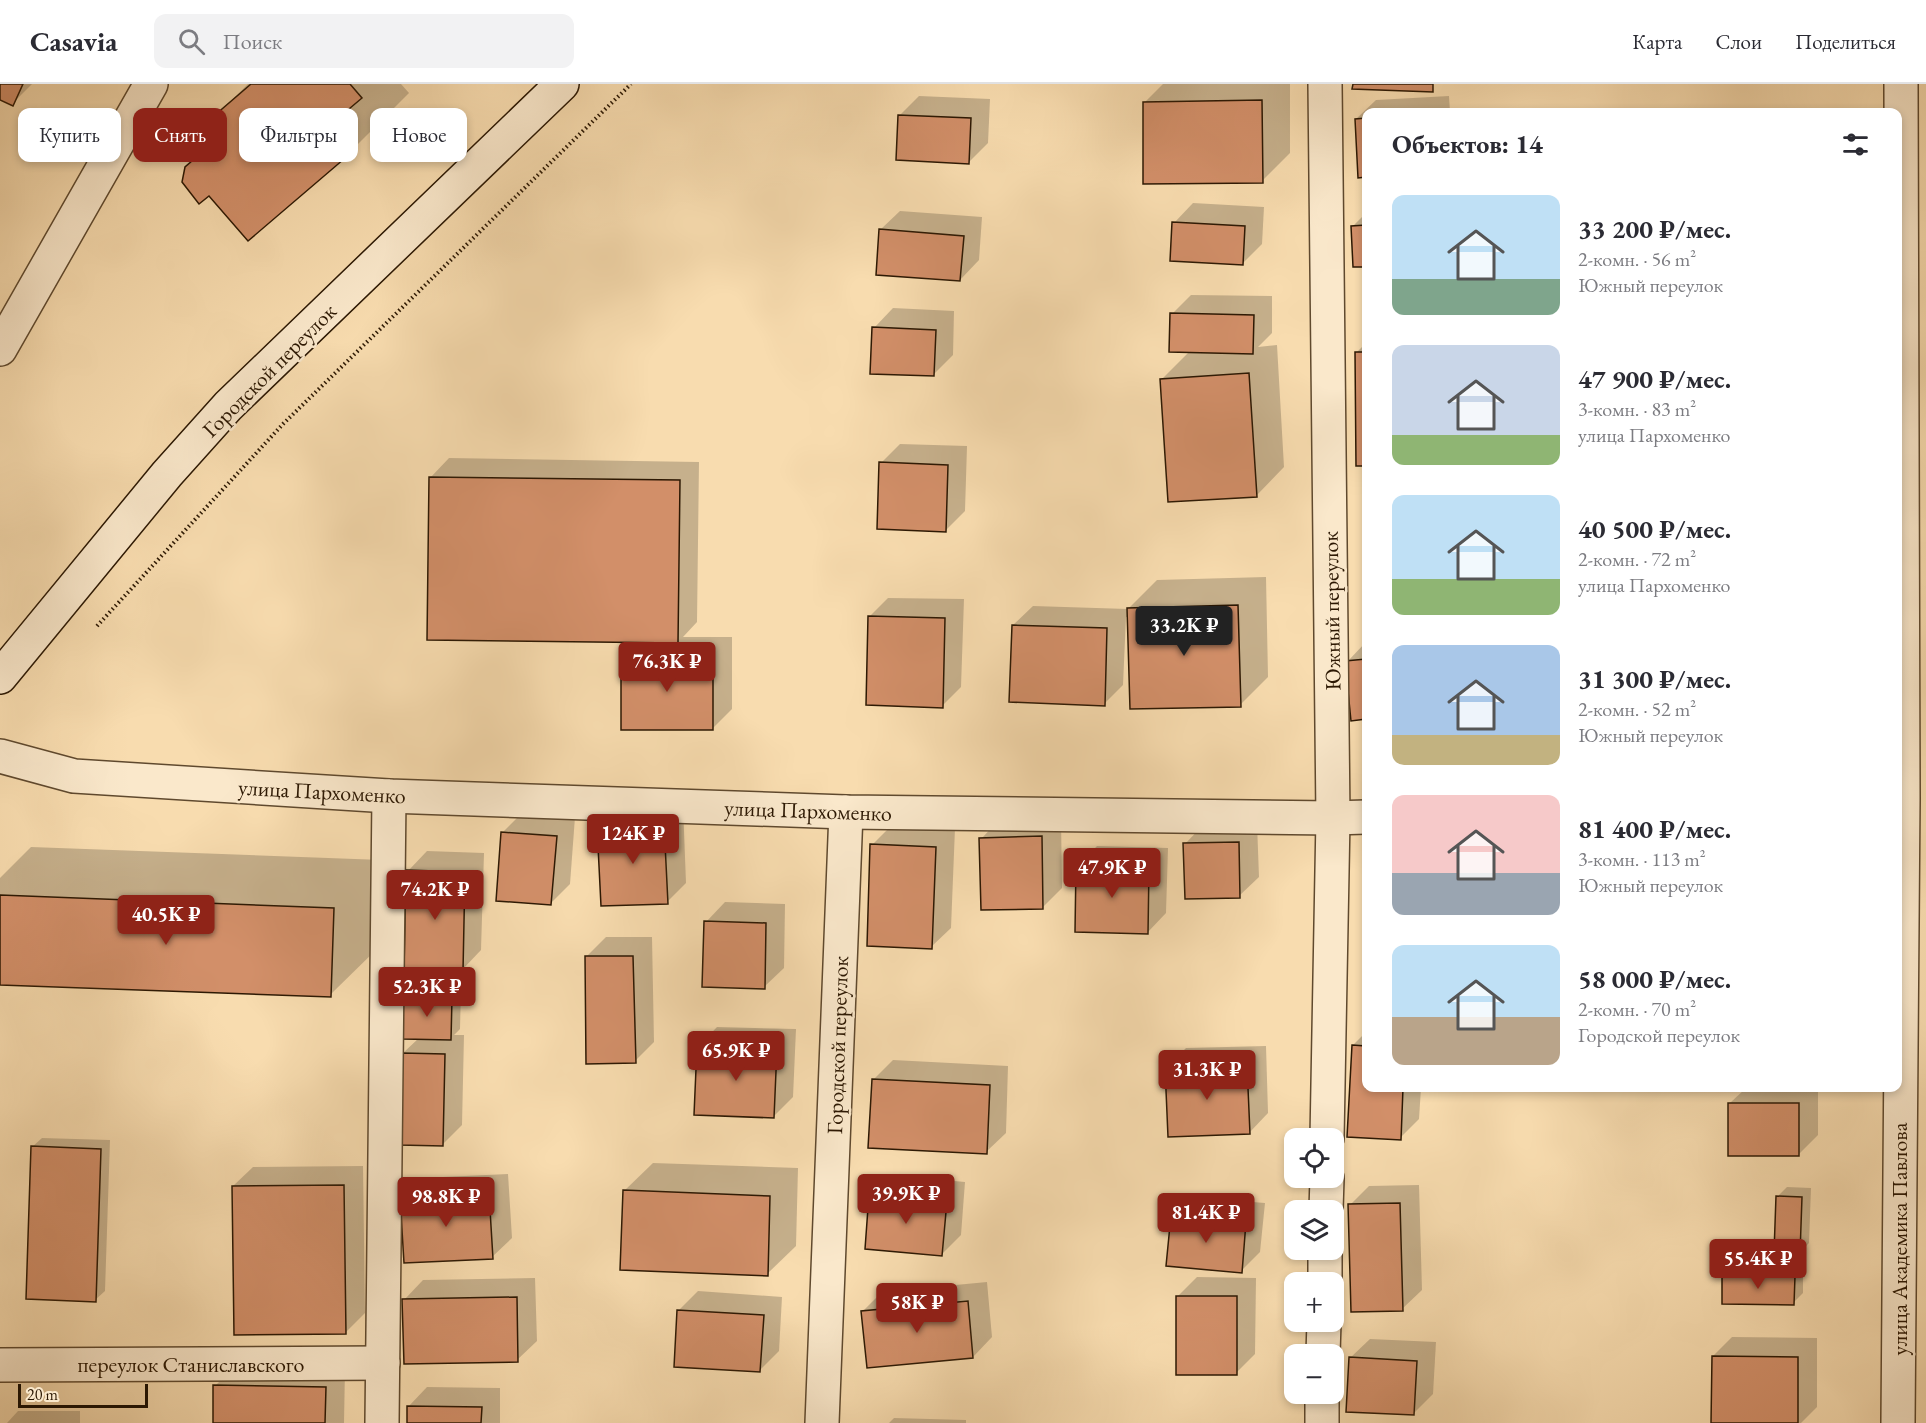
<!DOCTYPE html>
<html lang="ru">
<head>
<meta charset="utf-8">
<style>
  :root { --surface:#fff; --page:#f2f2f3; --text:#2b2b33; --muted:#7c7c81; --line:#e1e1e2; --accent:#8f2418 }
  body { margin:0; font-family:"EB Garamond",serif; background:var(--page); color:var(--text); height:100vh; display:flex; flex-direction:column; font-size:22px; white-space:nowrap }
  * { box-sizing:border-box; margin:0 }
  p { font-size:20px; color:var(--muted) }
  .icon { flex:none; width:33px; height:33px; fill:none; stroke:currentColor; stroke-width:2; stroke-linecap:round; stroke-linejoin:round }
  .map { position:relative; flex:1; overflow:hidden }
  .side { position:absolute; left:1362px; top:24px; width:540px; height:984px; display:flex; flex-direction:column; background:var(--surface); border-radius:12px; box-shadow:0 3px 9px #0003 }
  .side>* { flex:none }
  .guide { position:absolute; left:18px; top:24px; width:570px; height:54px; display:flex; gap:12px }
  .buttons { position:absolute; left:1284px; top:1044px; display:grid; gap:12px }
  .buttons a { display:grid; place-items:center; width:60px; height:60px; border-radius:12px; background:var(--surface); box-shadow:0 3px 9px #0003; font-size:30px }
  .scale { position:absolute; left:18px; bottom:15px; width:130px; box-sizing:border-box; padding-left:6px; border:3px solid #2c1803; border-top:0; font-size:16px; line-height:21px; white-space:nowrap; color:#2c1803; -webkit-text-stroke:4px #fae8cb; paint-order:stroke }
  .price { position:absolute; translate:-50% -51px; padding:0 14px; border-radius:6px; background:var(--accent); color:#fff; font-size:20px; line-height:39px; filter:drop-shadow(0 2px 3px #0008) }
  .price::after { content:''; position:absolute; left:50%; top:36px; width:18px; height:14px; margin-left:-9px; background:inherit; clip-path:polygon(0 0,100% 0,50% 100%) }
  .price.on { background:#222; color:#fff }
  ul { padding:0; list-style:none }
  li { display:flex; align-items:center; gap:18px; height:150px; padding:0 30px }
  li span { display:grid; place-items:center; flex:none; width:168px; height:120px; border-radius:12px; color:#555 }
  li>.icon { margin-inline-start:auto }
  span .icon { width:72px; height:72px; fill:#fffc; stroke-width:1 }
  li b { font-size:26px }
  h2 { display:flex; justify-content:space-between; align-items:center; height:72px; padding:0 30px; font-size:26px }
  .chip { padding:0 21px; border-radius:12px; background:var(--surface); box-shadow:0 3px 9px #0003; font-size:21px; line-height:54px }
  .chip.on { background:var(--accent); color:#fff }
  header { display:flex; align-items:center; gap:36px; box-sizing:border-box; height:84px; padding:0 30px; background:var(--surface); border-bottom:2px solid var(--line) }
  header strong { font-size:28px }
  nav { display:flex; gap:33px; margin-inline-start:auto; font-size:21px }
  .search { width:420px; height:54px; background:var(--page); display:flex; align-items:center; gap:15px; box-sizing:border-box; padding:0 21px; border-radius:12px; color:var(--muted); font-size:22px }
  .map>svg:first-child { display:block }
  .shadow { fill:#0003 }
  .building { fill:#d28f69; stroke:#2c1803; stroke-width:1.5 }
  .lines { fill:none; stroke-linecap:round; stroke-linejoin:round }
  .minor-casing { stroke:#5f492e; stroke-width:36 }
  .secondary-casing { stroke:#2c1803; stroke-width:36 }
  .path { stroke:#2c1803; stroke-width:4; stroke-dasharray:1.5 3; stroke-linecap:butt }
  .minor { stroke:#fae8cb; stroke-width:33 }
  .secondary { stroke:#fae8cb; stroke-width:33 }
  .labels { text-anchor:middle; stroke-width:5; stroke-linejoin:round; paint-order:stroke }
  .street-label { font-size:22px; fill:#2c1803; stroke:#fae8cb }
</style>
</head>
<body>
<header>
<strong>Casavia</strong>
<div class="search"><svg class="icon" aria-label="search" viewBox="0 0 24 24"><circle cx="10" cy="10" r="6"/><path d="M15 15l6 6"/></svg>Поиск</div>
<nav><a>Карта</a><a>Слои</a><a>Поделиться</a></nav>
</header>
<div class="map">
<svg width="1926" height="1339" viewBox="0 0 1926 1339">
  <rect width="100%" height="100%" fill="#f8dcaf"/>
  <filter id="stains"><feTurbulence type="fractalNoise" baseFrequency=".00333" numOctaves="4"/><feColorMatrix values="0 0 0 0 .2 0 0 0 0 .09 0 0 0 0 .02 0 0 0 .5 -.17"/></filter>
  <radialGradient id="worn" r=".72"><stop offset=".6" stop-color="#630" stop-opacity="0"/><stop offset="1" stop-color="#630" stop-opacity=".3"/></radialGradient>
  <g class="shadow">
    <path d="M0,0H32L12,20L0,14Z"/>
    <path d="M248,0H401L409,9L350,68L248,155L187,84L208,62L203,56L222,37L217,31Z"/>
    <path d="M1163,0H1290V69L1262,97L1144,19Z"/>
    <path d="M919,12L990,15L988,59L968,79L900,31Z"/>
    <path d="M1449,12L1450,28H1366V92H1360L1356,35L1376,16Z"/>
    <path d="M1829,27V28H1787H1788Z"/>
    <path d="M1193,119L1264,123L1262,160L1242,180L1174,139Z"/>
    <path d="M900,127L982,133L979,176L960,196L880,146Z"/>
    <path d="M1366,129V182H1355L1353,142Z"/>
    <path d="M1191,211L1272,212V249L1258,263L1277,261L1284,383L1256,412L1162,295L1190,267L1172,230Z"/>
    <path d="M893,224L954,227L953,271L933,291L874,244Z"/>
    <path d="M1366,259V380L1358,381L1357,268Z"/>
    <path d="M900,360L967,362L965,427L946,446L881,379Z"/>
    <path d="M449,374L699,378L697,538L683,553H732V625L712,645L623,572L637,557L430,394Z"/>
    <path d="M1266,493L1268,593L1240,621L1128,533H1126L1123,601L1104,620L1013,541L1033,522L1128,525L1157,496Z"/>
    <path d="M888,514L964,515L961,603L942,622L869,533Z"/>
    <path d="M1366,558V634L1352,635L1347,578Z"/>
    <path d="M683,721L686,799L667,818L598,742L618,723Z"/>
    <path d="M522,729L575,733L570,800L550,820L502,749Z"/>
    <path d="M1061,734L1062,804L1043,823L981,755L1000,735Z"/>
    <path d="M1257,739L1259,793L1239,812L1185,760L1204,740Z"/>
    <path d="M891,742L955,744L951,844L931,863L872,761Z"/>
    <path d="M1097,762L1168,764L1166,829L1147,849L1078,782Z"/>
    <path d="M31,763L382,776L379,863L330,911L0,899V794Z"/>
    <path d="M427,767L484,769L481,866L462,886L408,787Z"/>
    <path d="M725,818L785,820L784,884L764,903L706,838Z"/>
    <path d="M606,853H652L654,958L635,977L586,873Z"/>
    <path d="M414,904L461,905L460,945L454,951H464L462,1041L443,1060L403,969L419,954L405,914Z"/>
    <path d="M717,943L796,945L793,1013L774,1032L698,963Z"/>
    <path d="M1366,948V1004H1421L1419,1035L1400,1054L1349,1051L1353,961Z"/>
    <path d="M1266,962L1268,1029L1249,1049L1166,984L1186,964Z"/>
    <path d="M893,976L1008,982L1006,1049L986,1068L873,996Z"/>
    <path d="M1746,1004H1818V1051L1798,1071L1730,1019Z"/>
    <path d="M42,1054L110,1056L105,1207L95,1216L32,1063Z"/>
    <path d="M653,1079L798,1084L796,1162L767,1190L624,1107Z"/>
    <path d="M363,1082L365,1229L345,1249L233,1102L253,1083Z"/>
    <path d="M508,1090L512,1154L492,1173L402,1114L421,1094Z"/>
    <path d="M890,1091L965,1098L961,1151L942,1170L870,1111Z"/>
    <path d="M1419,1101L1422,1206L1402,1225L1350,1121L1369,1102Z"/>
    <path d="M1787,1103L1811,1104L1809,1159L1799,1169L1777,1113Z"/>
    <path d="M1191,1113L1265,1119L1260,1168L1241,1187L1172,1132Z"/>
    <path d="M1733,1182L1803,1183V1209L1793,1219L1724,1192Z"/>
    <path d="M1197,1193L1256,1194L1255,1270L1236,1289L1177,1213Z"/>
    <path d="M535,1194L537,1257L517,1276L404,1216L423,1196Z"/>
    <path d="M987,1198L992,1253L973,1273L863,1227L882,1208Z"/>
    <path d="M698,1207L782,1213L779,1267L760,1286L678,1227Z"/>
    <path d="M1732,1253L1817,1254V1323L1801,1339H1712L1713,1272Z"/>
    <path d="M1370,1255L1436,1258L1433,1310L1414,1329L1350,1274Z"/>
    <path d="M234,1283L345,1284L344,1339H214L215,1302Z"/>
    <path d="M427,1303L500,1304V1339H408V1323Z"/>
    <path d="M18,1327H80V1339H7Z"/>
    <path d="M894,1334L966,1336V1339H889Z"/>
  </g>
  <g class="building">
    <path d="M0,0H23L13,22L0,16Z"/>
    <path d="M251,0H350L362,14L343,30L355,45L341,57L351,69L248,157L209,112L199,120L182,98L185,83L207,64L201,56L222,38L215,31Z"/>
    <path d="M1353,0H1433V8L1352,5Z"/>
    <path d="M1262,16L1263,99L1143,100V18Z"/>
    <path d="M898,31L971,34L969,80L896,76Z"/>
    <path d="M1366,34V93L1358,94L1355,35Z"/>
    <path d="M1172,138L1245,142L1243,181L1170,177Z"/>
    <path d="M1366,141V183H1353L1351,142Z"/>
    <path d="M879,145L964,152L960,197L876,191Z"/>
    <path d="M1170,229L1254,231L1253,270L1169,268Z"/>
    <path d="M872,243L936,246L934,292L870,290Z"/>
    <path d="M1355,268H1366V382H1356Z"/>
    <path d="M1249,289L1257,413L1168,418L1160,295Z"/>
    <path d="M879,378L948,381L946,448L877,445Z"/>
    <path d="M429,393L680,396L678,559L427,556Z"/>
    <path d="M1238,521L1241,623L1130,625L1127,524Z"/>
    <path d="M868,532L945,534L943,624L866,621Z"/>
    <path d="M1012,541L1107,544L1105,622L1009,618Z"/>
    <path d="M621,571L713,572V646H621Z"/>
    <path d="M1366,575V635L1351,637L1345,577Z"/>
    <path d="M664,739L668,820L601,822L597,742Z"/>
    <path d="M501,748L557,752L551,821L496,817Z"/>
    <path d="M1042,752L1043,825L981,826L979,754Z"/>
    <path d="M1239,758L1240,814L1185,815L1183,759Z"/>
    <path d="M870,760L936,763L932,865L867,862Z"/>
    <path d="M1076,781L1149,783L1148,850L1075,848Z"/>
    <path d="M406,786L465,788L463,887L404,885Z"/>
    <path d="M0,811L334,824L331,913L0,901Z"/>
    <path d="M704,837L766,839L765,905L702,903Z"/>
    <path d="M585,872H633L636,979L586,980Z"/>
    <path d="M403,913L452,914L451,956L403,955Z"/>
    <path d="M1352,961L1366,962V1004H1403L1401,1056L1347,1053Z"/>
    <path d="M697,962L777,964L774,1034L694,1031Z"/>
    <path d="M401,969L445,970L443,1062L399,1061Z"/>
    <path d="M1247,981L1250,1050L1168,1053L1165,983Z"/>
    <path d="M872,995L990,1001L987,1070L868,1064Z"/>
    <rect x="1728" y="1019" width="71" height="53"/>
    <path d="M31,1062L101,1065L96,1218L26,1215Z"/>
    <path d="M344,1101L346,1250L234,1251L232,1102Z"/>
    <path d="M623,1106L770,1112L768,1192L620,1186Z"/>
    <path d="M489,1109L493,1175L404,1179L400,1113Z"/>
    <path d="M869,1110L947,1117L942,1172L865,1165Z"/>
    <path d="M1776,1112L1802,1113L1800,1170L1774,1169Z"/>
    <path d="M1400,1119L1403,1227L1351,1228L1348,1120Z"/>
    <path d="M1171,1131L1246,1138L1242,1189L1166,1182Z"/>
    <path d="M1722,1191L1795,1192L1794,1221L1722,1220Z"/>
    <rect x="1176" y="1212" width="61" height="79"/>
    <path d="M517,1213L518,1278L404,1280L402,1215Z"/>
    <path d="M968,1217L973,1274L867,1284L861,1227Z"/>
    <path d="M677,1226L764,1231L760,1288L674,1283Z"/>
    <path d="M1712,1272L1798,1273V1339H1711Z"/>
    <path d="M1349,1273L1417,1277L1414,1331L1346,1328Z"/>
    <path d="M213,1301L326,1303L325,1339H213Z"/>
    <path d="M407,1322L482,1323L481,1339H407Z"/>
  </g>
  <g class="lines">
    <defs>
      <g id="minor">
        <path d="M1325,0L1333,734L1327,1054"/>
        <path d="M0,265L151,0"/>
        <path d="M0,672L74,692L389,712L846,728L1333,734L1366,733"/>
        <path d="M1326,1126L1327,1094"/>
        <path d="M1325,1198V1166"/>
        <path d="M1323,1270L1324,1238"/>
        <path d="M0,1281L383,1279"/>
        <path d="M382,1339L389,712"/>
        <path d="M822,1339L846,728"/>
        <path d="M1322,1339V1310"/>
        <path d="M1898,1339L1903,714L1901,0"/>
      </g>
      <path id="secondary" d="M0,593L167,390L228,322L562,0"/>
    </defs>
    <use href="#minor" class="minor-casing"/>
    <use href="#secondary" class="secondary-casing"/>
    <path class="path" d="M97,542L283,340L631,0"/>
    <use href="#minor" class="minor"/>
    <use href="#secondary" class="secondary"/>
  </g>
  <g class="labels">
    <g class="street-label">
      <text transform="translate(269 286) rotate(-45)" y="8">Городской переулок</text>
      <text transform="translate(1331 527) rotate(-91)" y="8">Южный переулок</text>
      <text transform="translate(322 707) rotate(3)" y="8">улица Пархоменко</text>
      <text transform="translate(808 726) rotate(2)" y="8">улица Пархоменко</text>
      <text transform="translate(837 961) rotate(-88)" y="8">Городской переулок</text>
      <text transform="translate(1899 1155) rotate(-90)" y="8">улица Академика Павлова</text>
      <text x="191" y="1288">переулок Станиславского</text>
    </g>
  </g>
  <rect width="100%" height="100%" filter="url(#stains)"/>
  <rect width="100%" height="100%" fill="url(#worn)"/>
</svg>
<div class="buttons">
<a><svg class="icon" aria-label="locate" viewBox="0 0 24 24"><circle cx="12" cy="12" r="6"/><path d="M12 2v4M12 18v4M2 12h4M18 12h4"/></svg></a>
<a><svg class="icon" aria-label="layers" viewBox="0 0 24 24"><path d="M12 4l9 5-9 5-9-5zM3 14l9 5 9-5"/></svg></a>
<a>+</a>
<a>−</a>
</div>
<div class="scale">20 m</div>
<b class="price on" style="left:1184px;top:573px">33.2K ₽</b>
<b class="price" style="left:667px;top:609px">76.3K ₽</b>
<b class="price" style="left:633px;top:781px">124K ₽</b>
<b class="price" style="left:1112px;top:815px">47.9K ₽</b>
<b class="price" style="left:435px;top:837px">74.2K ₽</b>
<b class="price" style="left:166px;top:862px">40.5K ₽</b>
<b class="price" style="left:427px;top:934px">52.3K ₽</b>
<b class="price" style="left:736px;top:998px">65.9K ₽</b>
<b class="price" style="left:1207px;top:1017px">31.3K ₽</b>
<b class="price" style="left:906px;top:1141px">39.9K ₽</b>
<b class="price" style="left:446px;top:1144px">98.8K ₽</b>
<b class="price" style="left:1206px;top:1160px">81.4K ₽</b>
<b class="price" style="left:1758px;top:1206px">55.4K ₽</b>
<b class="price" style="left:917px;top:1250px">58K ₽</b>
<div class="guide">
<a class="chip">Купить</a>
<a class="chip on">Снять</a>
<a class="chip">Фильтры</a>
<a class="chip">Новое</a>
</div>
<section class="side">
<h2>Объектов: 14<svg class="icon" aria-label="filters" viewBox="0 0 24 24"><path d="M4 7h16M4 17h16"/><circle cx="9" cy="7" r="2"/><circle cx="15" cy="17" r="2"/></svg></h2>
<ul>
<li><span style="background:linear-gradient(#bfe0f5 70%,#7fa58c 0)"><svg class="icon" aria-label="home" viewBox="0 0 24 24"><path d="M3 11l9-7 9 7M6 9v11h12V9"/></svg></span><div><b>33 200 ₽/мес.</b><p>2-комн. · 56 m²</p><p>Южный переулок</p></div></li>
<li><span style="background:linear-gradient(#c9d6e8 75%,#8fb573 0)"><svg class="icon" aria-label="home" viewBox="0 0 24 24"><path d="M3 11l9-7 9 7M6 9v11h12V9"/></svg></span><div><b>47 900 ₽/мес.</b><p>3-комн. · 83 m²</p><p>улица Пархоменко</p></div></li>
<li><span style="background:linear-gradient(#bfe0f5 70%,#8fb573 0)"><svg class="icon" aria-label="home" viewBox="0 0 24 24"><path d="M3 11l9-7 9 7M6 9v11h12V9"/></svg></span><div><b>40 500 ₽/мес.</b><p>2-комн. · 72 m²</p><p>улица Пархоменко</p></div></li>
<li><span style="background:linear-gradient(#a9c7e8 75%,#c2b280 0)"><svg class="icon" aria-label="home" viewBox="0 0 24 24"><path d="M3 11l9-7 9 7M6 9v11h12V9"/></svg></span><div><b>31 300 ₽/мес.</b><p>2-комн. · 52 m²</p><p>Южный переулок</p></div></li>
<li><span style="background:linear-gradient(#f6c9c9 65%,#9aa5b1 0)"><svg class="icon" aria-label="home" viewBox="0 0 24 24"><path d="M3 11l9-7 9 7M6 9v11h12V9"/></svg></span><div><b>81 400 ₽/мес.</b><p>3-комн. · 113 m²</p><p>Южный переулок</p></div></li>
<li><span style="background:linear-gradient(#bfe0f5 60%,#b9a48a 0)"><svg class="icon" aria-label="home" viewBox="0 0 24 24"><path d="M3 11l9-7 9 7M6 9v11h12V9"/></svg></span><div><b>58 000 ₽/мес.</b><p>2-комн. · 70 m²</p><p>Городской переулок</p></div></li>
</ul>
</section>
</div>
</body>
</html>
